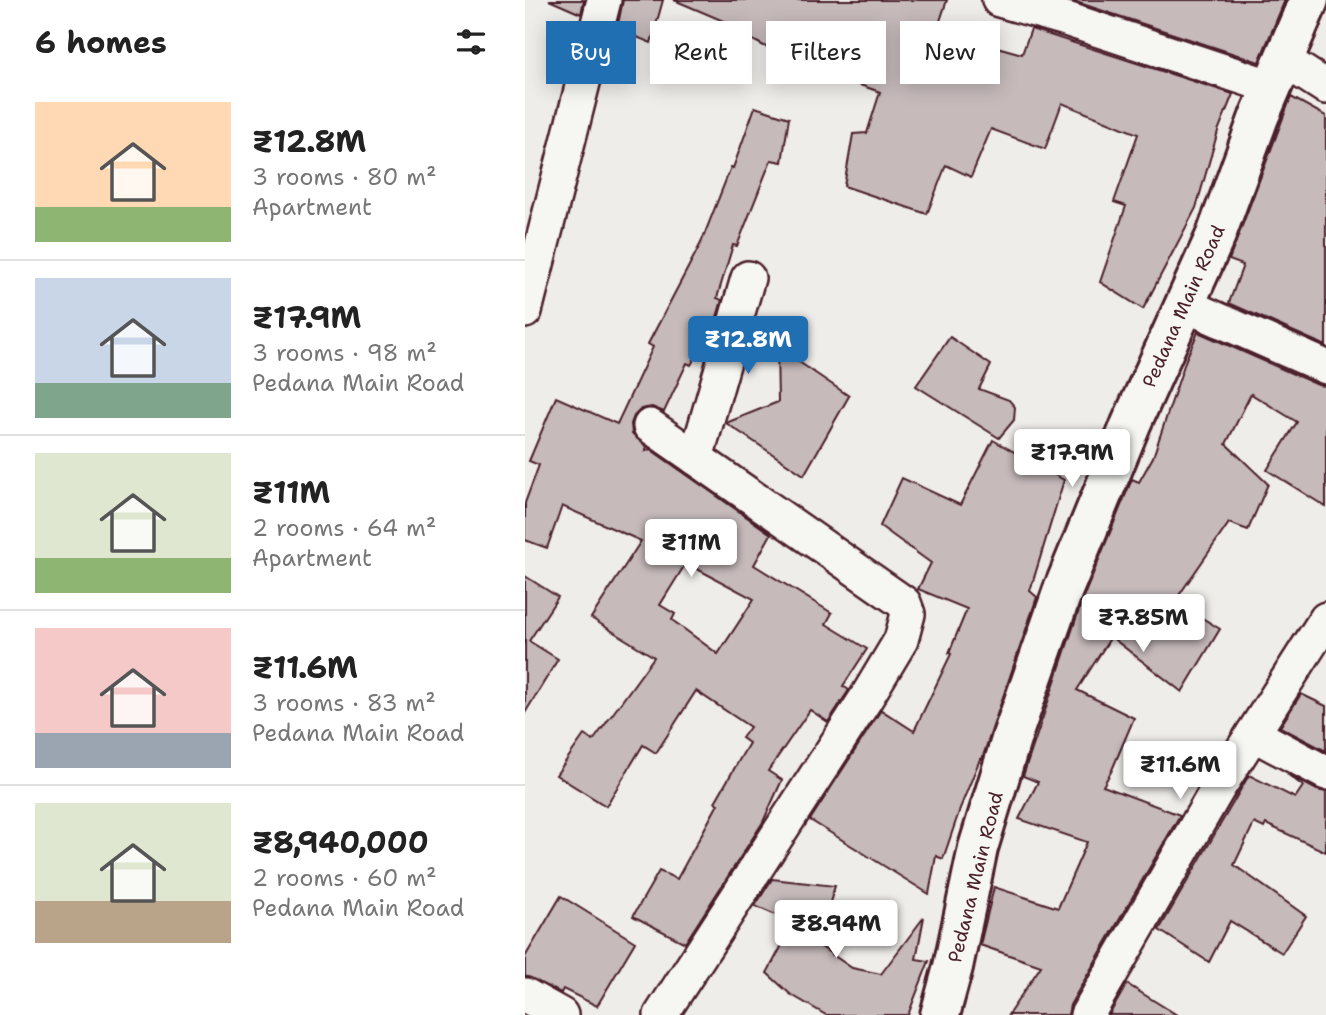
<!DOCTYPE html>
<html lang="en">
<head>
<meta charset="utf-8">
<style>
  :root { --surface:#fff; --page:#f2f2f2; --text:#222; --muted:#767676; --line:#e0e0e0; --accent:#1f6fb2 }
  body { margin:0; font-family:"Shantell Sans",sans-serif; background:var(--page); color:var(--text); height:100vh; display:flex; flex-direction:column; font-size:26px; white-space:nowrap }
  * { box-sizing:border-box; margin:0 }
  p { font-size:23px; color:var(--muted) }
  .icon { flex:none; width:38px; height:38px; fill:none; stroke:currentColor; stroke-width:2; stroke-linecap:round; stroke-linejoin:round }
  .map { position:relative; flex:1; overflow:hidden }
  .sheet { display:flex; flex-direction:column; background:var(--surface); width:525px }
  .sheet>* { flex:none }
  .banner { position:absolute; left:21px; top:21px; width:665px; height:63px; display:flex; gap:14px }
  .price { position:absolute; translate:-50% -60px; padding:0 16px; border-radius:7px; background:#fff; color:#222; font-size:23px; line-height:46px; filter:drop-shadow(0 2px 4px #0008) }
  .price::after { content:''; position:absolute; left:50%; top:42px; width:21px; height:16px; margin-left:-10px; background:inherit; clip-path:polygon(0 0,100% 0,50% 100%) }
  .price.on { background:var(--accent); color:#fff }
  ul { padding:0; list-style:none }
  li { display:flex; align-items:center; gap:21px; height:175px; padding:0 35px }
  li+li { border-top:2px solid var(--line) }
  li span { display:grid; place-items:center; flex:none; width:196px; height:140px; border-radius:0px; color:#555 }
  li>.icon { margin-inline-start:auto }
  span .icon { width:84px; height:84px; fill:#fffc; stroke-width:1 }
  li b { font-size:30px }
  h2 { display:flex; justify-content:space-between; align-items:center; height:84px; padding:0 35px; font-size:30px }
  .tag { padding:0 24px; border-radius:0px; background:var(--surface); box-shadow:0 4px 18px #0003; font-size:24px; line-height:63px }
  .tag.on { background:var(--accent); color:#fff }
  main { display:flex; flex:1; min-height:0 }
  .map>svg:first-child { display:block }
  .building { fill:#c6babb; stroke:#4a1f2b; stroke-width:2; fill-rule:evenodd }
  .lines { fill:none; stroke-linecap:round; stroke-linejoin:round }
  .minor-casing { stroke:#4a1f2b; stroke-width:38 }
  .major-casing { stroke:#4a1f2b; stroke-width:44 }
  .minor { stroke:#f6f6f2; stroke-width:33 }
  .major { stroke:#f6f6f2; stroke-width:38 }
  .labels { text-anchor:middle; stroke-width:5; stroke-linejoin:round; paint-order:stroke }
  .street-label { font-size:19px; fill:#4a1f2b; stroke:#f6f6f2 }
</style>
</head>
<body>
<main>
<section class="sheet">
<h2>6 homes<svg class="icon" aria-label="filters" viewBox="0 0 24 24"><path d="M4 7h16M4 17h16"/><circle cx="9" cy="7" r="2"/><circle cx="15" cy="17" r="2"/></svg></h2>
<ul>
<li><span style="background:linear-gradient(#ffd9b3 75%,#8fb573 0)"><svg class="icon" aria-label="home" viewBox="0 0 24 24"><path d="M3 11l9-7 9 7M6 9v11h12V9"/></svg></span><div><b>₹12.8M</b><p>3 rooms · 80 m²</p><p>Apartment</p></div></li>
<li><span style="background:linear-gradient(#c9d6e8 75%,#7fa58c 0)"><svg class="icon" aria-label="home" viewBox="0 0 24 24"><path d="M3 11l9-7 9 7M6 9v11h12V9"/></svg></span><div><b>₹17.9M</b><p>3 rooms · 98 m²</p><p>Pedana Main Road</p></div></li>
<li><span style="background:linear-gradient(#dfe7d0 75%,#8fb573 0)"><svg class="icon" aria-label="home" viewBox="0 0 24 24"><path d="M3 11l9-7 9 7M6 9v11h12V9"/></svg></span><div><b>₹11M</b><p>2 rooms · 64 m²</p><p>Apartment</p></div></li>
<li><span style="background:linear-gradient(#f6c9c9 75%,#9aa5b1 0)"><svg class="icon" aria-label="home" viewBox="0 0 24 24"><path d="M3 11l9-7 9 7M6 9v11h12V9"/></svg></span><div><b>₹11.6M</b><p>3 rooms · 83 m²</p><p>Pedana Main Road</p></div></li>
<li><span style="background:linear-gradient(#dfe7d0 70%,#b9a48a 0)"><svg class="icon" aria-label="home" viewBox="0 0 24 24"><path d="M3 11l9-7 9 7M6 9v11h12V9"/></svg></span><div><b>₹8,940,000</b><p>2 rooms · 60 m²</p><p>Pedana Main Road</p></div></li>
</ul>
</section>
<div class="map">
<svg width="801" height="1015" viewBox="0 0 801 1015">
  <rect width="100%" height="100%" fill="#efedea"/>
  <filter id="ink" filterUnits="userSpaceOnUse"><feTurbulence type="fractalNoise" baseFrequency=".0143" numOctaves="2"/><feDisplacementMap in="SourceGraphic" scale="14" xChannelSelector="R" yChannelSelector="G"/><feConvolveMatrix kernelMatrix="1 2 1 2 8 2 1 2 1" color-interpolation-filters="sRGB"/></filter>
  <g filter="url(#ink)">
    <g class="building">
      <path d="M24,0H59L56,14Z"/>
      <path d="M98,0H138L126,43L92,29Z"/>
      <path d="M149,0H422L412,30L497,54L506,29L708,94L693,131L671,208L618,309L575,282L601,206L589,202L613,134L537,103L520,149L466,129L446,177L421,165L402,214L319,186L328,134L342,133L355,92L271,63L207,29L208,25Z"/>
      <path d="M545,0H760L734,62Z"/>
      <path d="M766,97L801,116V346L704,303L718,265L704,260Z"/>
      <path d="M230,107L264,118L257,162L246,160L212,246L208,245L192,298L197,300L190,324L166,365L162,363L139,412L127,407L116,409L109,416L106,424L107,434L122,447L120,451L125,449L246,534L229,565L307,613L301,624L342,649L318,686L324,690L303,722L285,710L243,771L257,780L238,822L160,943L108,916L134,871L152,879L193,804L190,802L224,743L217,738L225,727L171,691L131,753L118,745L81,806L31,775L59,735L68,741L129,657L66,618L116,541L37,506L22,548L0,540V503L14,465L4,461L31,397L92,424L128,347L123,344L176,243L206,167L208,168ZM161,563L229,599L193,654L147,620L150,614L135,605Z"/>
      <path d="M673,332L793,385L801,386V507L742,470L772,422L726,394L701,444L743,484L723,530L704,523L650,601L695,629L657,692L586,637L552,690L609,718L587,770L578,786L655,815L545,1005L543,1015H483L516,966L455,945L469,887L533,908L562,842L494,819L513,782L498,776L558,598L607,479L614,482L628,457L661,359Z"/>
      <path d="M425,337L466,365L454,389L484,400L490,407L489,420L474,438L391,386Z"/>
      <path d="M252,347L324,396L279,475L201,423L253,402Z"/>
      <path d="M468,440L539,480L505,591L512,597L457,759H455L436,806L418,859L411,856L404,894L285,820L356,710L389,731L426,654L424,653L442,609L393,589L406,563L355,526L377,478L435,505Z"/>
      <path d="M0,576L33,597L4,641L33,659L0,713Z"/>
      <path d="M776,694L801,706V751L755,727Z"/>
      <path d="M762,774L792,790L801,792V852L741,824L739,828L729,823L709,865L781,916L757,953L705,921L684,962L634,930L724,775L770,798L778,786Z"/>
      <path d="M247,879L310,886L292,944L327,968L356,974L399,917L391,959L404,961L383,1015H301L265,994L242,973L269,923L230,906Z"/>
      <path d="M36,896L110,942L72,1006L38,989L36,993L0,976V957Z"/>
      <path d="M602,984L652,1015H584Z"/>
    </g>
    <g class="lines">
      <defs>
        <g id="minor">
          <path d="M474,0L541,19L747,87"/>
          <path d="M759,60L801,87"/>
          <path d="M660,305L801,367"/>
          <path d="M0,311L79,0"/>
          <path d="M125,426L379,603L383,614L376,640L340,700L136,1015"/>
          <path d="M171,458L223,278"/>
          <path d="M728,734L801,773"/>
          <path d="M0,995L36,1015"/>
          <path d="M562,1015L692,790L801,619"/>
        </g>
        <path id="major" d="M415,1015L428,967L453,848L488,733L538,590L606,424L691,235L734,117L784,0"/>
      </defs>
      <use href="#minor" class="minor-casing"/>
      <use href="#major" class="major-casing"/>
      <use href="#minor" class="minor"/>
      <use href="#major" class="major"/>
    </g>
  </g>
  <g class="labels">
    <g class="street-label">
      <text transform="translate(658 306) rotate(-66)" y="7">Pedana Main Road</text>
      <text transform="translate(450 877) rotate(-76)" y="7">Pedana Main Road</text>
    </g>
  </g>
</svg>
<b class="price on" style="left:223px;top:376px">₹12.8M</b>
<b class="price" style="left:547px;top:489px">₹17.9M</b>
<b class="price" style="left:166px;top:579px">₹11M</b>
<b class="price" style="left:618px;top:654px">₹7.85M</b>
<b class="price" style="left:655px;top:801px">₹11.6M</b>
<b class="price" style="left:311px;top:960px">₹8.94M</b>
<div class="banner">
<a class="tag on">Buy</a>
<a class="tag">Rent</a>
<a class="tag">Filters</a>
<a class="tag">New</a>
</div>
</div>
</main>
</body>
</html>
